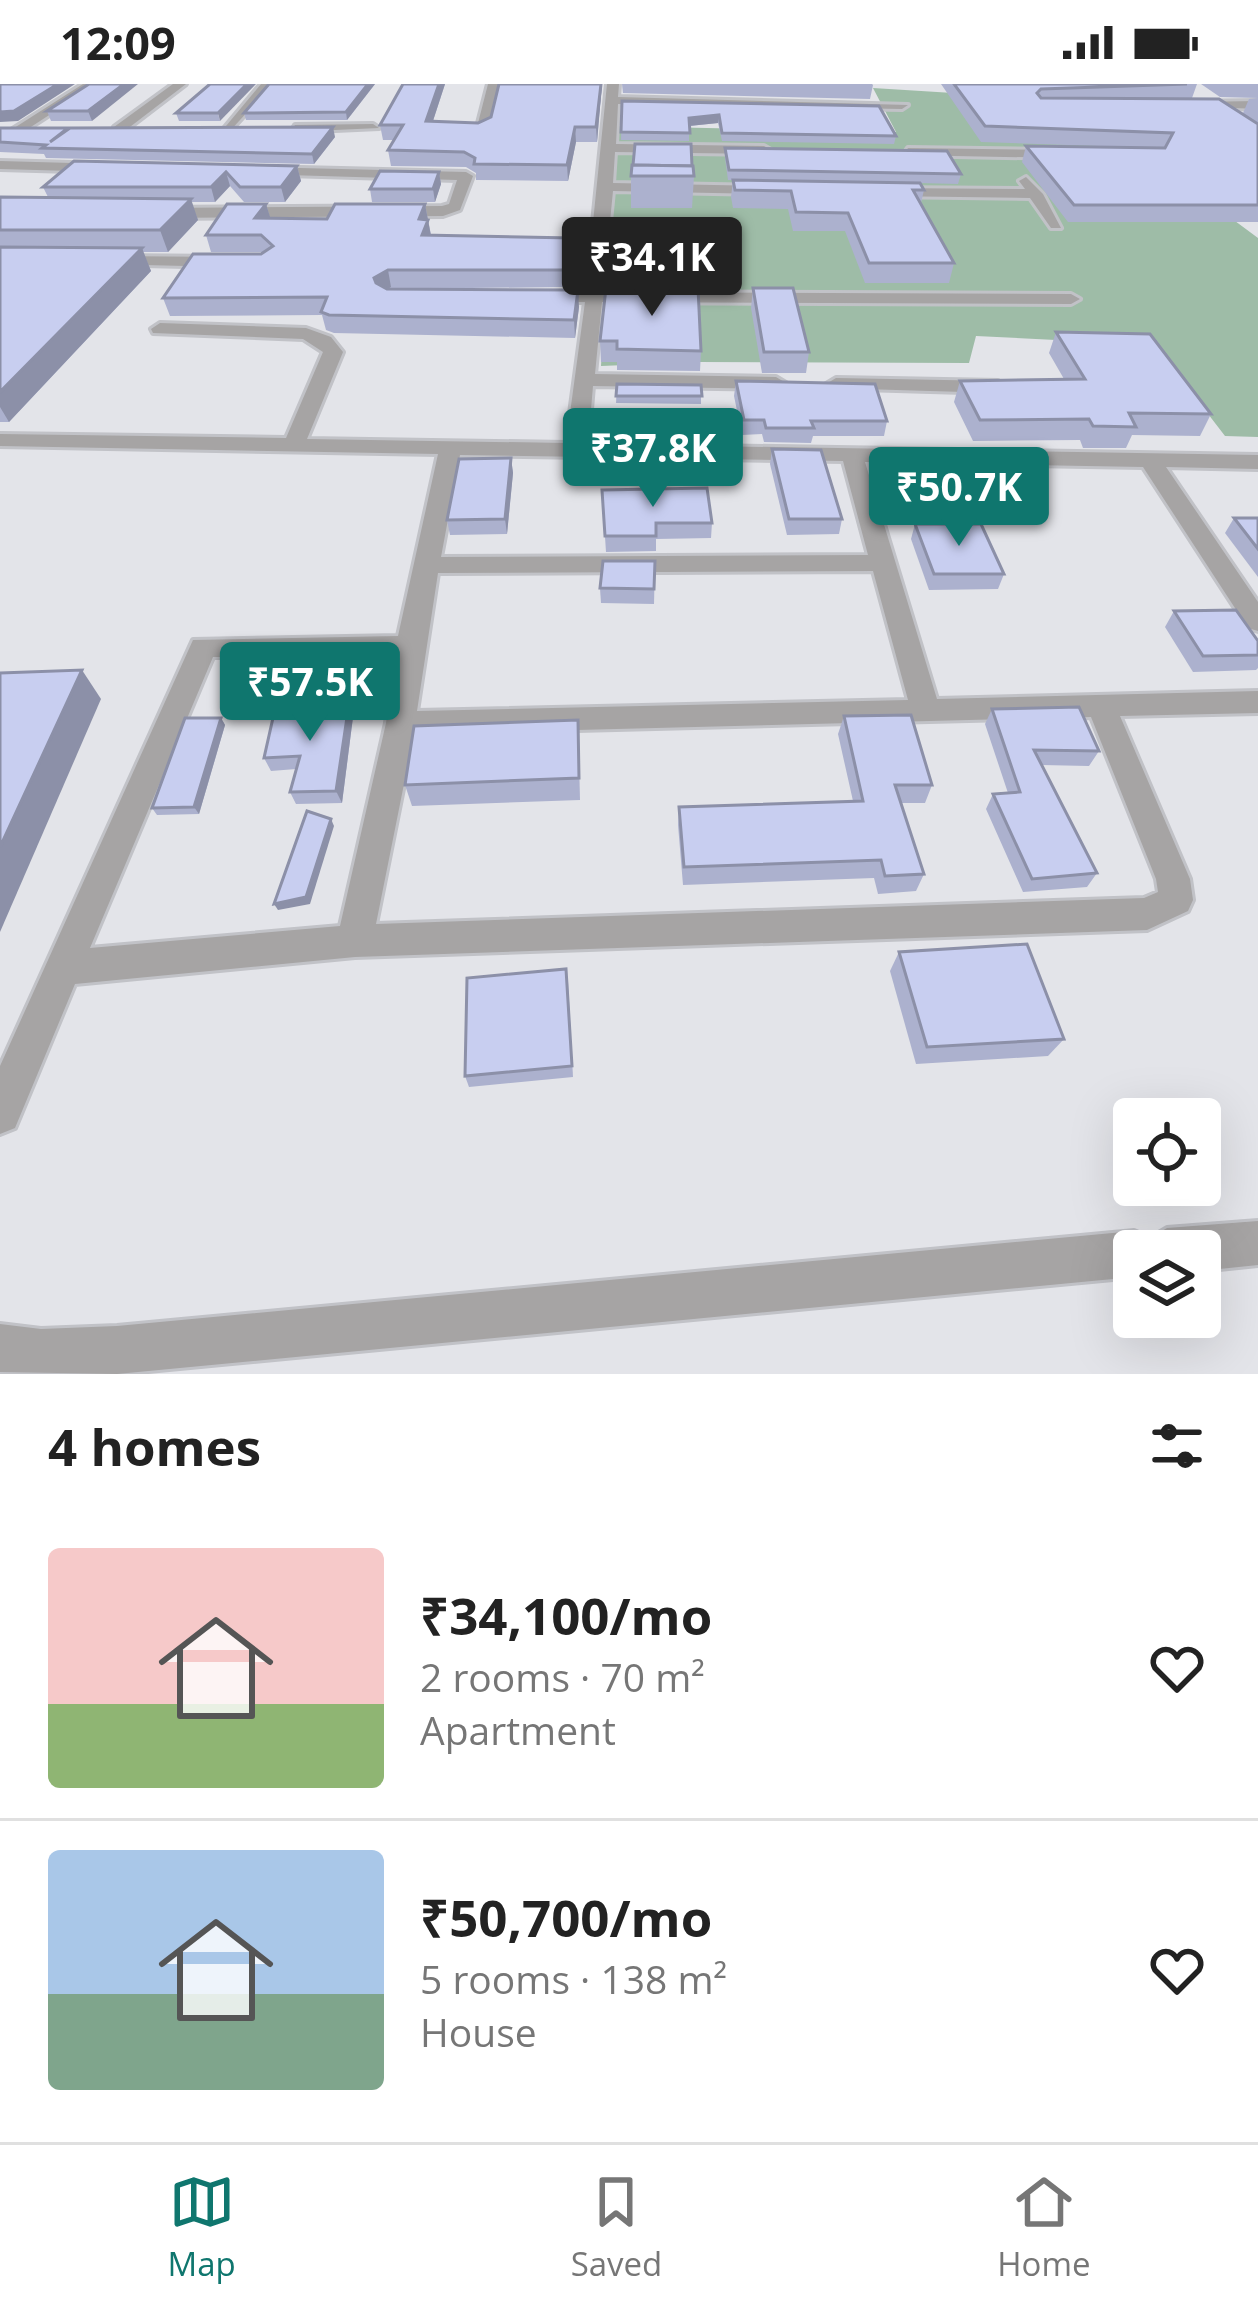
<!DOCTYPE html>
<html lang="en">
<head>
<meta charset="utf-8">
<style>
  :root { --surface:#fff; --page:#f6f6f6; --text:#222; --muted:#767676; --line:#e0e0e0; --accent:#0f766e }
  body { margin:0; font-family:"Open Sans",sans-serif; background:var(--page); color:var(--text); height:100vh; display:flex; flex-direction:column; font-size:45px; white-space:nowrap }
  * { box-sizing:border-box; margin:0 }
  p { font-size:39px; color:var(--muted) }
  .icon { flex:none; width:66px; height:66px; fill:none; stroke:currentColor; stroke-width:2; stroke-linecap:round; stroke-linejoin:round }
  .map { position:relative; height:1290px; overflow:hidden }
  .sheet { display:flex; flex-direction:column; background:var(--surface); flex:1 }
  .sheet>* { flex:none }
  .tools { position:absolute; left:1113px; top:1014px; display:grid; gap:24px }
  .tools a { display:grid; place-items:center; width:108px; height:108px; border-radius:12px; background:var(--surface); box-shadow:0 12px 48px #0002; font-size:60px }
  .price { position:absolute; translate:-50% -102px; padding:0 27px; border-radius:12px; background:var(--accent); color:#fff; font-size:39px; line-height:78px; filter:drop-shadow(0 3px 6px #0008) }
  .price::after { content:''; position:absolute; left:50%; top:72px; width:36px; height:27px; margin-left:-18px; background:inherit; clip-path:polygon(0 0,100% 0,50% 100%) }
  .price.on { background:#222; color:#fff }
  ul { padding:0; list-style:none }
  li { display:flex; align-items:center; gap:36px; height:300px; padding:0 48px }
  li+li { border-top:3px solid var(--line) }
  li span { display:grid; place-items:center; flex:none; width:336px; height:240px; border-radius:12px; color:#555 }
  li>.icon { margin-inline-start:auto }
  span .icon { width:144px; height:144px; fill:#fffc; stroke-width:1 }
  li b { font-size:51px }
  h2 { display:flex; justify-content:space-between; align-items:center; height:144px; padding:0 48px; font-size:51px }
  .status { display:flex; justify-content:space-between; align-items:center; height:84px; padding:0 60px; background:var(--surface); direction:ltr }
  .status svg { height:33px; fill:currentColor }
  .tabs { display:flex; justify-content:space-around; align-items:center; height:168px; border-top:3px solid var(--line); background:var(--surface); font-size:33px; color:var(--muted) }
  .tabs a { display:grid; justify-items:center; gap:6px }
  .tabs .on { color:var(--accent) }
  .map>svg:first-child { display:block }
  .green { fill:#9ebca7 }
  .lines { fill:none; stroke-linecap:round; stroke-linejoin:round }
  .minor-casing { stroke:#c1c2c7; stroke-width:6 }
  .minor { fill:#a6a4a4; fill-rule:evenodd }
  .wall { fill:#acb1ce }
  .shaded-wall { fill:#8c90a8 }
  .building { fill:#c8cef0; stroke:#8c90a8; stroke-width:3 }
</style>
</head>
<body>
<div class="status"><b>12:09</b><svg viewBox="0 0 49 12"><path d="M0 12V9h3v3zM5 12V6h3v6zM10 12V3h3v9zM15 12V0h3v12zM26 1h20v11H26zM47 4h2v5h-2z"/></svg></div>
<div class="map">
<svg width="1258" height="1290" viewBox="0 0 1258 1290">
  <rect width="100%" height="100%" fill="#e3e4e9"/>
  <path class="green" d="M1050,0L1258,154V353L1225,352L1155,261L976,252L969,279L699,278L601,282L615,42L896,48L873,4L1001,12Z"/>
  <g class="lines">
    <defs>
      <g id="minor">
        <path d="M83,0H97L0,63V53Z"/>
        <path d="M173,0H186L122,49H114V43Z"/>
        <path d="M261,0H273L229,48H221Z"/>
        <path d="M488,0H500L488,47L482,51L476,47Z"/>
        <path d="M607,0H619L618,13L908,21L902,25L618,20L616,60L764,62L771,66L764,70L615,68L613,99L769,102L776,106L769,110L613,107L603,208L1071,210L1080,215L1071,220L602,218L595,290L776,293L786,299L776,305L593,302L588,360L1258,371V385L1166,383L1258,518V547L1248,544L1143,383L865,378L937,615L1258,607V629L1120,632L1190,795L1193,816L1188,827L1147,846L355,873L75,900L15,1044L0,1050V982L193,556L398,552L438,370L0,362V350L286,354L323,268L303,255L153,249L151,245L160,239L306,244L331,253L343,268L307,355L566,359L585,218H541L532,213L541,208H586ZM460,371L843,377L868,471L441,473ZM873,487L908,616L417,627L438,489ZM395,572L386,639L340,842L90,864L213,573ZM1091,633L1156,795L1158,808L1144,814L376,840L414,650Z"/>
        <path d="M1258,17V25L1186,22L1192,18Z"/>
        <path d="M295,41L373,40L379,44L291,48Z"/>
        <path d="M908,64L1064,66L1071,70L1064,74L903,71Z"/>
        <path d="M0,77L108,80L115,84L108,88L0,85Z"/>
        <path d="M258,83L466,88L473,92L460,126L443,132L157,134L149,129L157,124L442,122L449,120L457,96L253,90Z"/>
        <path d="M1026,93L1043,110L1061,144H1051L1030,114L883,112L876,108L883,104L1025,105L1019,97Z"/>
        <path d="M108,172L228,173L236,178L228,183L102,180L100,177Z"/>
        <path d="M836,294L998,297L1008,303L998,309L829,304L826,300Z"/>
        <path d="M1258,1137V1181L1200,1187V1167H1134V1193L117,1290L0,1288V1240L41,1245L117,1242L1134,1147L1150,1154L1167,1144Z"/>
      </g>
    </defs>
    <use href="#minor" class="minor-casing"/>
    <use href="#minor" class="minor"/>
  </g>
  <g class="wall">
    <path d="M89,0L92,37H51L47,27Z"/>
    <path d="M210,0L220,37H179L176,29Z"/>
    <path d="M375,0L347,36H246L244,29Z"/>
    <path d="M403,0H445L433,37L478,39L602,0L597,58H576L568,97L476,96V89L466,83L391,82L388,66L394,56H383L380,41Z"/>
    <path d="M622,0H872L873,1L870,15L623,9Z"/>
    <path d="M941,0H1197L1192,14L1243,29L1249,15L1258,14V138H1068L1022,78L1026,62L1127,63L981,58Z"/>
    <path d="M1201,0H1258V14L1220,13Z"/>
    <path d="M622,17L896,52L894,60L722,57L718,39L689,42V57L621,56Z"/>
    <path d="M0,44L68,45L335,53L314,80L46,74L44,70L0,68Z"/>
    <path d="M725,64L961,90L958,100L920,99L924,106L921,119L954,179L949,199H865L845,147H793L788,125L733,124L731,113L733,96H728L725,74Z"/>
    <path d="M297,82L301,97L285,118H244L230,102L215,118H191L198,136L168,168H143L151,187L9,338H0V113H48L43,103Z"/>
    <path d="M692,82L694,92L692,124H631V92Z"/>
    <path d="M439,88L441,100L435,118H372L370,105Z"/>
    <path d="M266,120L270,134L327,135L425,120L431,151L571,154V171L564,203L389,205L579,223L575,254L334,249L326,246L322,231L170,232L163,214L263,168H211L206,151Z"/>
    <path d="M606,204L701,267L700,287L617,286V278H601L600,257Z"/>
    <path d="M753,204L809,268L806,289H762L751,224Z"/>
    <path d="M1056,248L1211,330L1200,352L1132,351L1126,364H1083L1080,356L973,357L954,318L960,297L1064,295L1049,269Z"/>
    <path d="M736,297L887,337L884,352H813L811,359L764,358L762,350L742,351L734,312Z"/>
    <path d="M617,300L701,301V320L616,319Z"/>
    <path d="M772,365L842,435L839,450L787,451L770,380Z"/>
    <path d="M931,369L1011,404L1006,419L942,420L927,384Z"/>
    <path d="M511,374L513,389L507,450L450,451L447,436Z"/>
    <path d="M602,406L712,439L711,454L656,455V467L606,468Z"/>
    <path d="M1234,434H1258V493L1225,449Z"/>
    <path d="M915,440L1004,490L998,505L929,506L911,455Z"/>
    <path d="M655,477L654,520L601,519L600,504Z"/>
    <path d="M1174,527L1258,557V584L1256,586L1193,588L1165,543Z"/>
    <path d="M349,620L353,633L342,719L296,720L290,708L296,685L271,687L264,674Z"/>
    <path d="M992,625L1099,667L1089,682L1042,681L1097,789L1087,803L1023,808L986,725L993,710L1008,709L985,640Z"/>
    <path d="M844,632L932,701L925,719H901L924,790L916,807L878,810L874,794L683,801L678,741L679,723L853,717L838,650Z"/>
    <path d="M221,634L225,641L199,730L157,731L152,724Z"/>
    <path d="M578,636L580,716L412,722L405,701Z"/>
    <path d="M899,868L1064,955L1048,972L916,980L890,887Z"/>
    <path d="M568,898L573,993L469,1003L465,992Z"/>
  </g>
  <g class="shaded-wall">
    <path d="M58,0H75L18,37L0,38V28Z"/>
    <path d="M124,0H138L92,37L88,27Z"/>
    <path d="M247,0H256L220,37L218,29Z"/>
    <path d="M368,0H375L347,36L346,28Z"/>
    <path d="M439,0H445L428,52L426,37Z"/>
    <path d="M601,0H602L597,58L596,43Z"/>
    <path d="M719,31L718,39L689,42V34Z"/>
    <path d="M333,43L335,53L314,80L312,70Z"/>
    <path d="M575,43L576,58L568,97L567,81Z"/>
    <path d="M297,82L301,97L285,118L281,103Z"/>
    <path d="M226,88L230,102L215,118L211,103Z"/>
    <path d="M439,88L441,100L435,118L433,105Z"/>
    <path d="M191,115L198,136L168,168L160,146Z"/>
    <path d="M266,120L271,136L255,134Z"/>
    <path d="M425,120L431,152L424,168L419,135Z"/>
    <path d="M571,154V171L564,203L563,186Z"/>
    <path d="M142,164L151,187L9,338L0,323V308Z"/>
    <path d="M388,186L391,203L378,211L374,194Z"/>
    <path d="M578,206L579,223L575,254L574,236Z"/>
    <path d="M511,374L513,389L507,450L505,435Z"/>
    <path d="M82,586L101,615L0,848V763Z"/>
    <path d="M349,620L353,633L342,719L336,707Z"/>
    <path d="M221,634L225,641L199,730L194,723Z"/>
    <path d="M331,735L334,742L310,820L278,826L274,820Z"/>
  </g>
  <g class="building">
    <path d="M0,0H58L14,27L0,28Z"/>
    <path d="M89,0H124L88,27H47Z"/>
    <path d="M210,0H247L218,29H176Z"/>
    <path d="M269,0H368L346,28L244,29Z"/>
    <path d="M403,0H439L426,37L478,39L491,33L499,0H601L596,43H575L567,81L474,80L475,74L464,68L388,66L403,41H380Z"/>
    <path d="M954,0H1187L1041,5L1037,9L1041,14L1219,15L1258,40V121H1074L1026,62L1165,64L1173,49L985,42Z"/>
    <path d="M622,17L879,22L896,52L722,49L719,31L689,34L690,49L621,48Z"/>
    <path d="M333,43L312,70L42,64L46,61L0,58V44H68L50,58L70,44Z"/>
    <path d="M635,60H691L692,82L633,81Z"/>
    <path d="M725,64L947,67L961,90L729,86Z"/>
    <path d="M74,77L297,82L281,103H240L226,88L211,103H43Z"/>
    <path d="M632,81L693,82L694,92H631Z"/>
    <path d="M380,87L439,88L433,105H370Z"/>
    <path d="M733,96L920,99L924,106H913L954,179H869L848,129L796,128L791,107L735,106Z"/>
    <path d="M0,113L191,115L160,146H0Z"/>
    <path d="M227,120H266L255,134L327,135L335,120H425L419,135L428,136L422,151L571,154L563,186H388L374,194L376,199L387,205L578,206L574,236L329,231L321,228L327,213L163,214L193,170H261L273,162L261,151H206Z"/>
    <path d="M0,163L142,164L0,308Z"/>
    <path d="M606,204H698L701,267L617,265V257H600Z"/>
    <path d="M753,204H793L809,268H764Z"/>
    <path d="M1056,248L1150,250L1211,330L1129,329L1136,343L1093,342L1089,335L980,336L960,297L1085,295Z"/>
    <path d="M736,297L875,300L887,337H811L814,344H766L764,336H744Z"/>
    <path d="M617,300L701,301L702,312H616Z"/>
    <path d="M772,365L821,366L842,435H789Z"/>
    <path d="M931,369L994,370L1011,404L947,405Z"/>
    <path d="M511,374L505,435L447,436L459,375Z"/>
    <path d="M707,404L712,439H656V452H605L602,406Z"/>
    <path d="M1234,434H1258V465Z"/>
    <path d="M915,440H981L1004,490H934Z"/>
    <path d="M603,477H655L654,505L600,504Z"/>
    <path d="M1236,526L1258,557V571L1203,572L1174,527Z"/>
    <path d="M82,586L0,763V589Z"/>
    <path d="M349,620L336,707L290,708L300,672L264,674L275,625Z"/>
    <path d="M1079,623L1099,667L1034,666L1097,789L1032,795L993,710L1020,708L992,625Z"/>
    <path d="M911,631L932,701H895L924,790L885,792L881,776L684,783L679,723L863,717L844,632Z"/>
    <path d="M185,634H221L194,723L152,724Z"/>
    <path d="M578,636L579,694L405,701L414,642Z"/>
    <path d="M307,727L331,735L306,813L274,820Z"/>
    <path d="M1027,860L1064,955L927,963L899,868Z"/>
    <path d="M566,885L572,982L465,992L467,894Z"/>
  </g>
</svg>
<div class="tools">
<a><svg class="icon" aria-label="locate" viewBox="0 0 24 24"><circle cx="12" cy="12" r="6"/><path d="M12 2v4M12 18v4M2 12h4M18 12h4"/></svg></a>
<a><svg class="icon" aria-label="layers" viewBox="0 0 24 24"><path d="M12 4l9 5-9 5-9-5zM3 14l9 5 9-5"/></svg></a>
</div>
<b class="price on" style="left:652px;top:235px">₹34.1K</b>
<b class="price" style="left:653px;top:426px">₹37.8K</b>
<b class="price" style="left:959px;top:465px">₹50.7K</b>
<b class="price" style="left:310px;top:660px">₹57.5K</b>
</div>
<section class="sheet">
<h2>4 homes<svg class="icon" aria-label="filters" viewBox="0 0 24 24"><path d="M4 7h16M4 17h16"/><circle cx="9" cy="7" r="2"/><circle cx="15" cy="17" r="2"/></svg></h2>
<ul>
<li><span style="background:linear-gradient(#f6c9c9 65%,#8fb573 0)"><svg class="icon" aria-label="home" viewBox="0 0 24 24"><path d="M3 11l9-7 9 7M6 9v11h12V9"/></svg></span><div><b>₹34,100/mo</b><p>2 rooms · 70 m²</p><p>Apartment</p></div><svg class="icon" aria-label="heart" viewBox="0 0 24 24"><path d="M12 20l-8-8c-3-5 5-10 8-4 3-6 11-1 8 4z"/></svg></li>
<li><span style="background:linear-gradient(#a9c7e8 60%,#7fa58c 0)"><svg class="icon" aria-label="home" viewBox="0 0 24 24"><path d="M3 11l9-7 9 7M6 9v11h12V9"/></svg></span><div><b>₹50,700/mo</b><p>5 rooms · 138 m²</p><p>House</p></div><svg class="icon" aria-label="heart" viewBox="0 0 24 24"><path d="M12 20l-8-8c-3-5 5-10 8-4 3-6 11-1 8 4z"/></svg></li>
</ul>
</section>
<nav class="tabs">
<a class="on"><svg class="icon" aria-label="map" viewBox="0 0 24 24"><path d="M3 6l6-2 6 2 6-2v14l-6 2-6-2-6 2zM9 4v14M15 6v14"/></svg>Map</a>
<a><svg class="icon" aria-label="saved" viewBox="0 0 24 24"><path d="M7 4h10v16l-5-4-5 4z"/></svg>Saved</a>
<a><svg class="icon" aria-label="home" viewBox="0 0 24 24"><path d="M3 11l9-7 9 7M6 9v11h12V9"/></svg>Home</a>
</nav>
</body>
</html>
